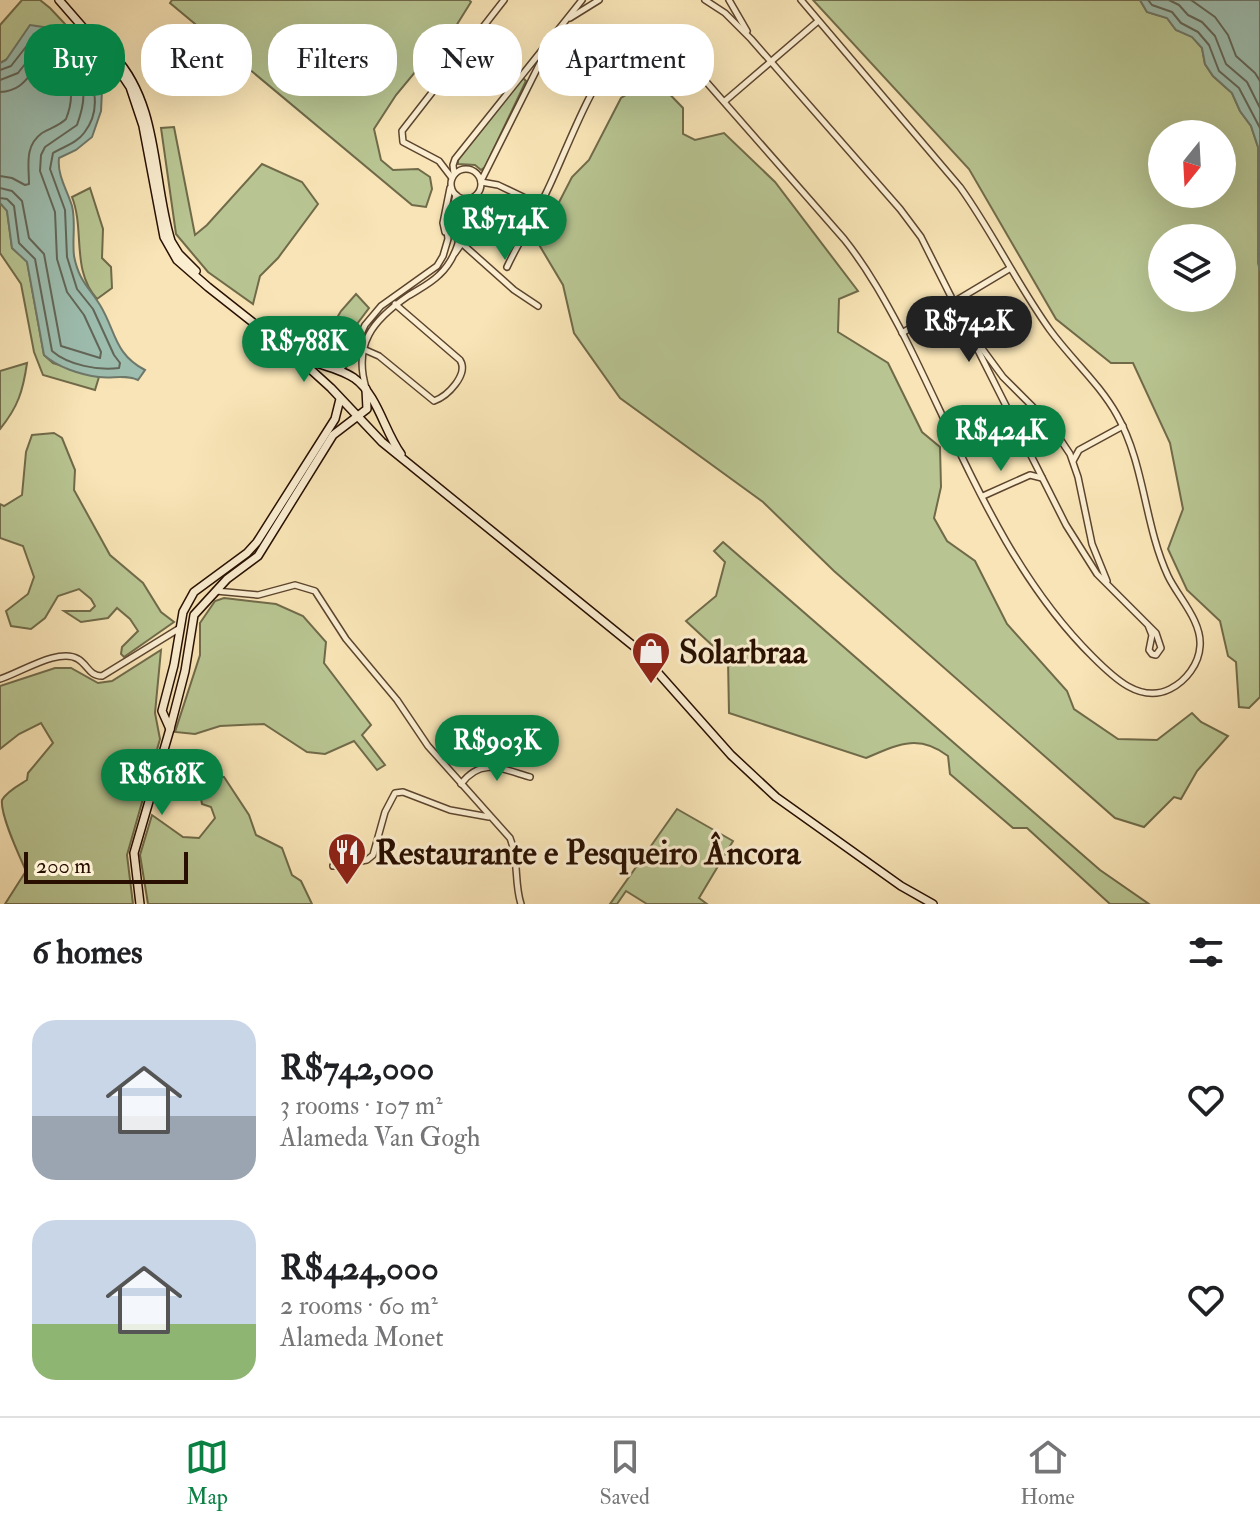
<!DOCTYPE html>
<html lang="en">
<head>
<meta charset="utf-8">
<style>
  :root { --surface:#fff; --page:#f6f6f6; --text:#202124; --muted:#757577; --line:#e0e0e0; --accent:#0b8043 }
  body { margin:0; font-family:"IM FELL Double Pica",serif; background:var(--page); color:var(--text); height:100vh; display:flex; flex-direction:column; font-size:30px; white-space:nowrap }
  * { box-sizing:border-box; margin:0 }
  p { font-size:26px; color:var(--muted) }
  .icon { flex:none; width:44px; height:44px; fill:none; stroke:currentColor; stroke-width:2; stroke-linecap:round; stroke-linejoin:round }
  .map { position:relative; height:904px; overflow:hidden }
  .side { display:flex; flex-direction:column; background:var(--surface); flex:1 }
  .side>* { flex:none }
  .hud { position:absolute; left:24px; top:24px; width:800px; height:72px; display:flex; gap:16px }
  .needle { width:52px; rotate:198deg }
  .fabs { position:absolute; left:1148px; top:120px; display:grid; gap:16px }
  .fabs a { display:grid; place-items:center; width:88px; height:88px; border-radius:50%; background:var(--surface); box-shadow:0 8px 32px #0002; font-size:40px }
  .scale { position:absolute; left:24px; bottom:20px; width:164px; box-sizing:border-box; padding-left:8px; border:4px solid #280f00; border-top:0; font-size:22px; line-height:28px; white-space:nowrap; color:#280f00; -webkit-text-stroke:6px #faedd0; paint-order:stroke }
  .price { position:absolute; translate:-50% -68px; padding:0 18px; border-radius:28px; background:var(--accent); color:#fff; font-size:26px; line-height:52px; filter:drop-shadow(0 2px 4px #0008) }
  .price::after { content:''; position:absolute; left:50%; top:48px; width:24px; height:18px; margin-left:-12px; background:inherit; clip-path:polygon(0 0,100% 0,50% 100%) }
  .price.on { background:#222; color:#fff }
  ul { padding:0; list-style:none }
  li { display:flex; align-items:center; gap:24px; height:200px; padding:0 32px }
  li span { display:grid; place-items:center; flex:none; width:224px; height:160px; border-radius:24px; color:#555 }
  li>.icon { margin-inline-start:auto }
  span .icon { width:96px; height:96px; fill:#fffc; stroke-width:1 }
  li b { font-size:34px }
  h2 { display:flex; justify-content:space-between; align-items:center; height:96px; padding:0 32px; font-size:34px }
  .pill { padding:0 28px; border-radius:32px; background:var(--surface); box-shadow:0 8px 32px #0002; font-size:28px; line-height:72px }
  .pill.on { background:var(--accent); color:#fff }
  .dock { display:flex; justify-content:space-around; align-items:center; height:112px; border-top:2px solid var(--line); background:var(--surface); font-size:22px; color:var(--muted) }
  .dock a { display:grid; justify-items:center; gap:4px }
  .dock .on { color:var(--accent) }
  .map>svg:first-child { display:block }
  .green { fill:#b8c592; stroke:#706a49; stroke-width:2; fill-rule:evenodd }
  .water { fill:#9dbeb0; stroke:#6e786a; stroke-width:2 }
  .lines { fill:none; stroke-linecap:round; stroke-linejoin:round }
  .shore { stroke:#626658; stroke-width:2 }
  .street-casing { stroke:#5c442e; stroke-width:8 }
  .secondary-casing { stroke:#280f00; stroke-width:10 }
  .street { stroke:#faedd0; stroke-width:5 }
  .secondary { stroke:#faedd0; stroke-width:7 }
  .labels { text-anchor:middle; stroke-width:6; stroke-linejoin:round; paint-order:stroke }
  .poi-label { font-size:34px; font-weight:bold; fill:#280f00; stroke:#faedd0; text-anchor:start }
</style>
</head>
<body>
<div class="map">
<svg width="1260" height="904" viewBox="0 0 1260 904">
  <rect width="100%" height="100%" fill="#f8e4b6"/>
  <filter id="stains"><feTurbulence type="fractalNoise" baseFrequency=".0025" numOctaves="4"/><feColorMatrix values="0 0 0 0 .2 0 0 0 0 .09 0 0 0 0 .02 0 0 0 .5 -.17"/></filter>
  <radialGradient id="worn" r=".72"><stop offset=".6" stop-color="#630" stop-opacity="0"/><stop offset="1" stop-color="#630" stop-opacity=".3"/></radialGradient>
  <g class="green">
    <path d="M22,0H40L50,8L98,59L103,75L63,30L0,63V25Z"/>
    <path d="M172,0H469L471,2L446,42L430,54L396,95L374,129L381,160L393,170L418,169L430,177L432,189L426,207L412,205L170,3Z"/>
    <path d="M813,0H1140L1147,12L1167,18L1176,30L1192,36L1202,48L1205,64L1213,76L1232,93L1240,111L1251,126L1258,147L1259,185L1260,697L1249,708L1239,707L1236,662L1228,656L1220,621L1187,590L1168,549L1183,509L1170,443L1133,363H1111L1056,319L969,169ZM1162,134H1222V194H1162ZM1162,238H1222V298H1162Z"/>
    <path d="M523,78L526,81L485,167L481,170L475,165L458,164V160Z"/>
    <path d="M654,78L683,108V134L695,140L724,133L775,182L858,291L839,299L838,332L888,363L922,432L940,447L941,487L934,518L947,541L975,561L1007,624L1067,691L1074,709L1118,739L1157,740L1192,713L1201,722L1228,736L1197,771L1181,799L1174,797L1144,827L1115,818L834,571L763,502L620,398L574,333L563,285L538,243L572,177L589,160L621,98Z"/>
    <path d="M174,127L195,235L207,225L262,164L302,182L318,204L278,258L260,276L253,304L208,272L176,234L161,128Z"/>
    <path d="M90,188L103,229L102,258L111,267L112,288L97,299C71,270 85,230 72,197Z"/>
    <path d="M0,203L7,210L12,248L27,261L44,355L53,363L99,377L95,390L43,375L34,352L21,284L0,253Z"/>
    <path d="M356,294L369,308L345,340L326,336L341,311Z"/>
    <path d="M27,363C23,391 18,407 0,429V371Z"/>
    <path d="M54,433L62,438L75,470L74,490L110,555L143,583L161,612L174,622L124,657L121,654L122,647L138,631L130,619L117,608L108,618L81,622L64,611H90L95,606L91,599L79,589L58,596L45,618L31,629L11,626L6,611L28,594L34,577L23,546L0,538V504L4,506L22,495L26,452L32,435Z"/>
    <path d="M723,542L1100,870L1149,904H1110L1027,828H1013L950,774L948,756C918,733 897,745 866,758L729,713L728,660L686,621L716,596L725,562L714,551Z"/>
    <path d="M224,598L276,604L303,616L326,642L324,663L371,725L362,735L385,765L377,770L354,741L325,754L307,752L264,724L220,726L195,734L175,732L200,655V623L215,601Z"/>
    <path d="M161,650L155,713L160,739L127,855L133,904H5L26,871C19,855 0,815 2,800C7,791 19,785 27,780L28,773L53,743L41,723L19,734L0,749V686L55,668H71L98,683L112,681Z"/>
    <path d="M209,776L224,777L249,815L256,835L282,848L292,875L301,881L312,904H148L140,855L152,815L183,837L199,838L215,818L211,807L202,804L199,789Z"/>
    <path d="M677,809L733,841L699,898L707,904H647L626,891L617,904H610Z"/>
  </g>
  <g class="water">
    <path d="M1140,0H1260V271L1258,263V147L1251,126L1240,111L1232,93L1213,76L1205,64L1202,48L1192,37L1176,30L1167,18L1147,12Z"/>
    <path d="M30,25L63,30L95,65L102,90L101,111L92,137L76,150L59,158C57,175 67,190 72,206C76,222 72,239 74,256C79,281 88,286 100,305C116,331 114,354 145,370L138,380C124,374 113,379 99,377C81,375 57,367 44,355L27,262L12,248L7,211L0,203V63L6,60Z"/>
  </g>
  <g class="lines">
    <g class="shore">
      <path d="M1148,0L1152,5L1172,12L1181,23L1198,32L1209,45L1219,71L1239,88L1260,128"/>
      <path d="M1169,0L1179,5L1188,15L1202,22L1215,36L1226,64L1247,82L1260,108"/>
      <path d="M1191,0L1215,17L1228,35L1236,56L1255,73L1260,81"/>
      <path d="M0,70L11,66L36,34C43,35 54,35 60,39C88,59 108,103 84,133C77,143 63,147 53,153L50,169L65,210L67,257L77,289L93,309L114,355L120,363L119,368C99,371 68,365 52,351L35,259L19,243L14,206L7,199L0,198"/>
      <path d="M0,80L18,73L40,45C54,47 58,51 66,61C87,84 87,97 77,125L45,147L41,155L40,171L55,212L57,259L67,292L84,315L101,352L100,358L61,346L44,254L29,238L22,201L12,191L0,188"/>
      <path d="M0,92C26,91 29,71 46,58C70,75 77,91 66,119C59,126 50,128 42,133C24,146 29,166 29,184L25,185L12,178L0,176"/>
    </g>
    <defs>
      <g id="street">
        <path d="M705,0L725,13L751,39L900,209L921,237L1066,525L1097,574L1156,633L1161,648L1156,655L1152,654L1149,650L1152,635L1148,625"/>
        <path d="M729,0L747,31"/>
        <path d="M570,18L599,0"/>
        <path d="M725,101L817,22"/>
        <circle cx="466" cy="184" r="15"/>
        <path d="M454,174L453,165L455,159L582,0"/>
        <path d="M452,178L439,161L403,142L402,131L504,0"/>
        <path d="M481,181L548,47"/>
        <path d="M481,182L498,185L540,205"/>
        <path d="M448,228L456,195"/>
        <path d="M460,229L468,199"/>
        <path d="M445,232L443,223L450,188"/>
        <path d="M458,240L514,290L538,306"/>
        <path d="M455,253L467,236L477,196"/>
        <path d="M507,267C519,241 535,217 547,191C562,161 592,79 614,61C637,43 665,47 688,61L844,239C868,269 886,302 904,336C960,447 1004,569 1093,657C1113,677 1140,704 1170,689C1186,681 1199,664 1200,646C1202,621 1178,597 1168,576C1144,524 1145,465 1117,415C1099,383 1071,359 1050,330C1017,284 993,233 960,187L801,0"/>
        <path d="M902,333L1009,269"/>
        <path d="M978,343L1003,377L1050,424L1070,454L1078,477L1092,544L1107,581"/>
        <path d="M363,349L379,356L434,401C448,396 469,374 460,360L395,304"/>
        <path d="M339,371L350,358L365,325L381,306L437,266L443,256L448,239L447,230L450,227H457L461,232C458,247 451,264 439,275C430,284 419,289 408,296C373,320 353,344 366,388"/>
        <path d="M1073,461L1079,450L1123,426"/>
        <path d="M983,496L1030,475L1042,478"/>
        <path d="M216,591L258,595L295,585L315,591L346,639L397,700L428,746L510,838C519,859 514,883 521,904"/>
        <path d="M0,679C20,673 59,647 78,659C88,665 89,676 102,676L180,628"/>
        <path d="M461,784C481,757 502,769 530,777"/>
        <path d="M333,866L367,860L373,855L385,812L395,793L403,792L450,810L489,817"/>
      </g>
      <g id="secondary">
        <path d="M59,0L114,63L130,87L143,126L164,237L177,260L208,287L298,358L331,388L382,442L636,648L731,755L776,797L901,886L933,904"/>
        <path d="M114,56C160,106 152,180 171,241L179,254L196,271"/>
        <path d="M300,358C318,364 339,368 354,378C378,395 384,431 401,454"/>
        <path d="M170,729L162,711L174,665L183,612L194,592L247,553L257,542L335,419L340,399"/>
        <path d="M140,904L134,853L170,729L185,671L194,615L227,579L258,556L333,435L367,409L366,389"/>
      </g>
    </defs>
    <use href="#street" class="street-casing"/>
    <use href="#secondary" class="secondary-casing"/>
    <use href="#street" class="street"/>
    <use href="#secondary" class="secondary"/>
  </g>
  <defs>
    <symbol id="shop-pin" viewBox="-11 -11 22 30"><path d="M0 17L-7.5 6A9.5 9.5 0 1 1 7.5 6Z" fill="#8f2418" stroke="#faedd0"/><path d="M-5-2.5h2.3a2.7 3.5 0 0 1 5.4 0H5L5.5 6h-11ZM-1.5-2.5h3a1.5 2.3 0 0 0-3 0Z" fill="#fff"/></symbol>
    <symbol id="restaurant-pin" viewBox="-11 -11 22 30"><path d="M0 17L-7.5 6A9.5 9.5 0 1 1 7.5 6Z" fill="#8f2418" stroke="#faedd0"/><path d="M-5-6h1v4h1v-4h1v4h1v-4h1v5L-1.5 .5V6h-2V.5L-5-1ZM5-6V6H3V1.5H1.5Q1.5-4 5-6Z" fill="#fff"/></symbol>
  </defs>
  <g fill-rule="evenodd">
    <use href="#shop-pin" x="629" y="629" width="44" height="60"/>
    <use href="#restaurant-pin" x="325" y="830" width="44" height="60"/>
  </g>
  <g class="labels">
    <g class="poi-label">
      <text x="679" y="663">Solarbraa</text>
      <text x="375" y="864">Restaurante e Pesqueiro Âncora</text>
    </g>
  </g>
  <rect width="100%" height="100%" filter="url(#stains)"/>
  <rect width="100%" height="100%" fill="url(#worn)"/>
</svg>
<div class="fabs">
<a><svg class="needle" viewBox="-14 -14 28 28"><path d="M0-13l5 13h-10z" fill="#e53935"/><path d="M0 13l5-13h-10z" fill="#757577"/></svg></a>
<a><svg class="icon" aria-label="layers" viewBox="0 0 24 24"><path d="M12 4l9 5-9 5-9-5zM3 14l9 5 9-5"/></svg></a>
</div>
<div class="scale">200 m</div>
<b class="price" style="left:505px;top:262px">R$714K</b>
<b class="price on" style="left:969px;top:364px">R$742K</b>
<b class="price" style="left:304px;top:384px">R$788K</b>
<b class="price" style="left:1001px;top:473px">R$424K</b>
<b class="price" style="left:497px;top:783px">R$903K</b>
<b class="price" style="left:162px;top:817px">R$618K</b>
<div class="hud">
<a class="pill on">Buy</a>
<a class="pill">Rent</a>
<a class="pill">Filters</a>
<a class="pill">New</a>
<a class="pill">Apartment</a>
</div>
</div>
<section class="side">
<h2>6 homes<svg class="icon" aria-label="filters" viewBox="0 0 24 24"><path d="M4 7h16M4 17h16"/><circle cx="9" cy="7" r="2"/><circle cx="15" cy="17" r="2"/></svg></h2>
<ul>
<li><span style="background:linear-gradient(#c9d6e8 60%,#9aa5b1 0)"><svg class="icon" aria-label="home" viewBox="0 0 24 24"><path d="M3 11l9-7 9 7M6 9v11h12V9"/></svg></span><div><b>R$742,000</b><p>3 rooms · 107 m²</p><p>Alameda Van Gogh</p></div><svg class="icon" aria-label="heart" viewBox="0 0 24 24"><path d="M12 20l-8-8c-3-5 5-10 8-4 3-6 11-1 8 4z"/></svg></li>
<li><span style="background:linear-gradient(#c9d6e8 65%,#8fb573 0)"><svg class="icon" aria-label="home" viewBox="0 0 24 24"><path d="M3 11l9-7 9 7M6 9v11h12V9"/></svg></span><div><b>R$424,000</b><p>2 rooms · 60 m²</p><p>Alameda Monet</p></div><svg class="icon" aria-label="heart" viewBox="0 0 24 24"><path d="M12 20l-8-8c-3-5 5-10 8-4 3-6 11-1 8 4z"/></svg></li>
</ul>
</section>
<nav class="dock">
<a class="on"><svg class="icon" aria-label="map" viewBox="0 0 24 24"><path d="M3 6l6-2 6 2 6-2v14l-6 2-6-2-6 2zM9 4v14M15 6v14"/></svg>Map</a>
<a><svg class="icon" aria-label="saved" viewBox="0 0 24 24"><path d="M7 4h10v16l-5-4-5 4z"/></svg>Saved</a>
<a><svg class="icon" aria-label="home" viewBox="0 0 24 24"><path d="M3 11l9-7 9 7M6 9v11h12V9"/></svg>Home</a>
</nav>
</body>
</html>
